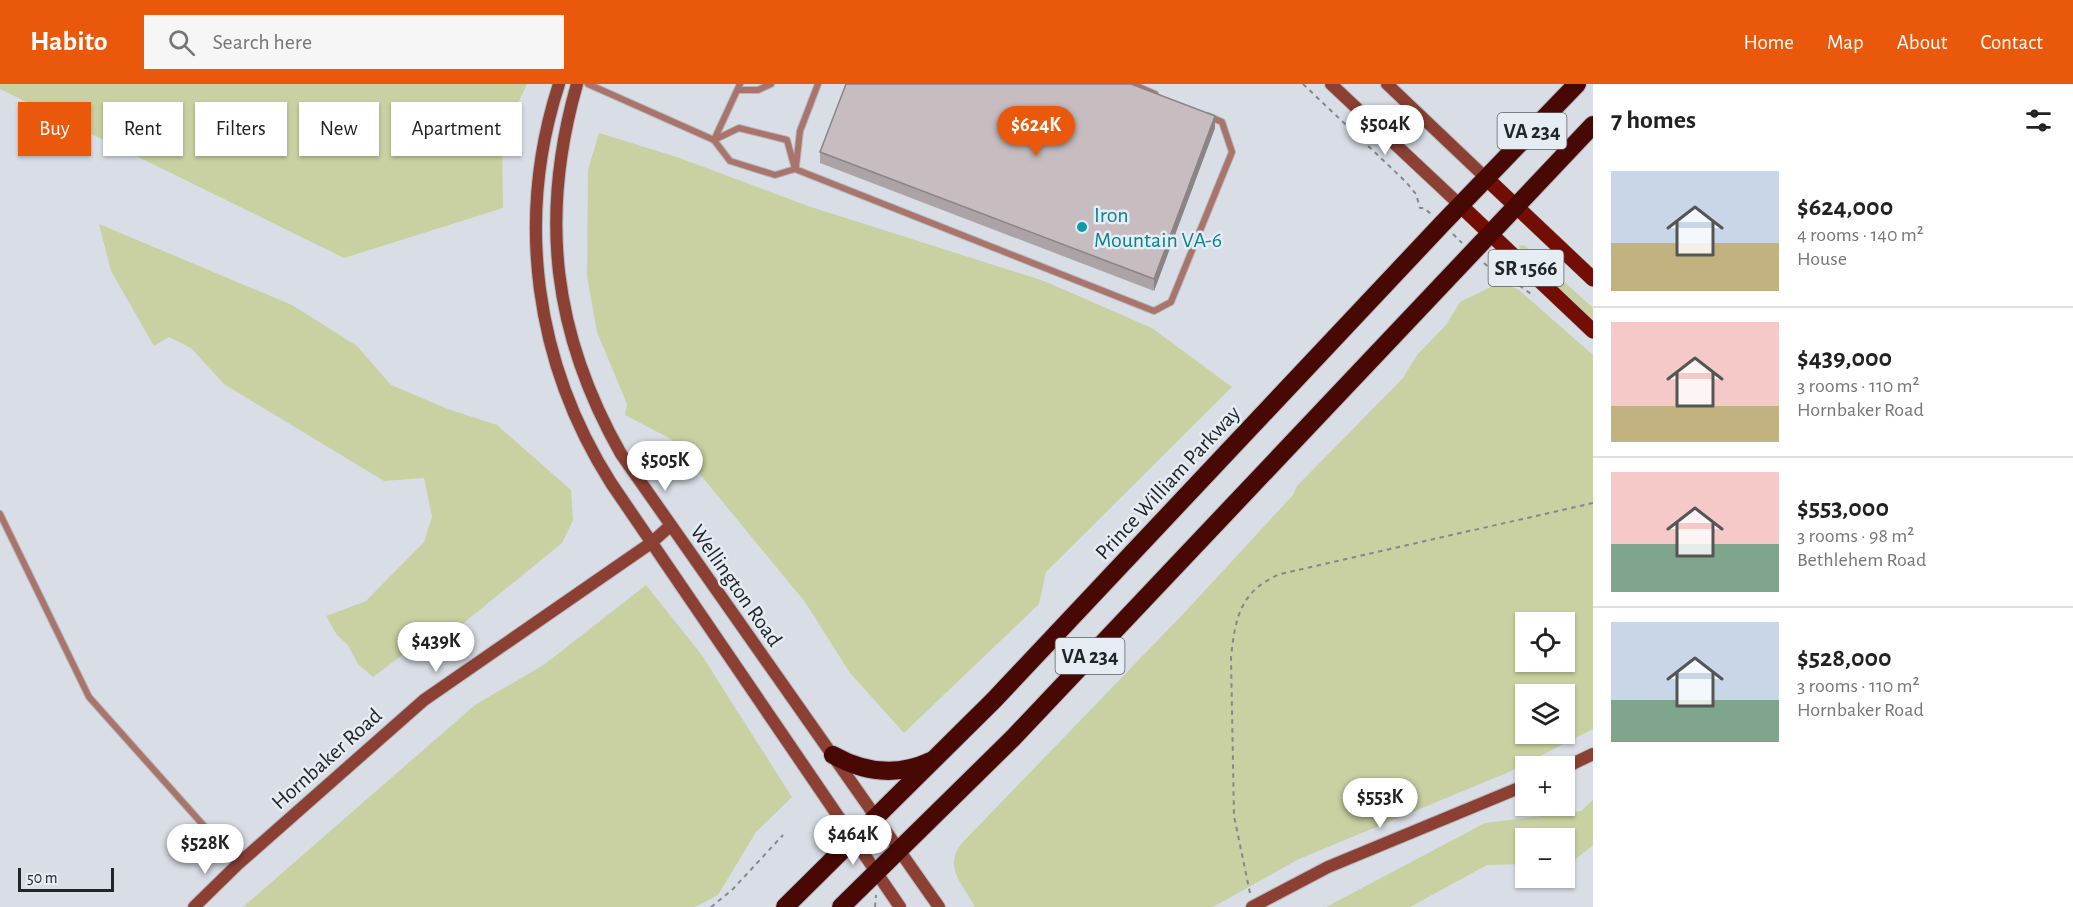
<!DOCTYPE html>
<html lang="en">
<head>
<meta charset="utf-8">
<style>
  :root { --surface:#fff; --page:#f6f6f6; --text:#222; --muted:#767676; --line:#e0e0e0; --accent:#ea580c }
  body { margin:0; font-family:"Alegreya Sans",sans-serif; background:var(--page); color:var(--text); height:100vh; display:flex; flex-direction:column; font-size:22px; white-space:nowrap }
  * { box-sizing:border-box; margin:0 }
  p { font-size:20px; color:var(--muted) }
  .icon { flex:none; width:33px; height:33px; fill:none; stroke:currentColor; stroke-width:2; stroke-linecap:round; stroke-linejoin:round }
  .map { position:relative; flex:1; overflow:hidden }
  .panel { display:flex; flex-direction:column; background:var(--surface); width:480px }
  .panel>* { flex:none }
  .hud { position:absolute; left:18px; top:18px; width:570px; height:54px; display:flex; gap:12px }
  .controls { position:absolute; left:1515px; top:528px; display:grid; gap:12px }
  .controls a { display:grid; place-items:center; width:60px; height:60px; border-radius:0px; background:var(--surface); box-shadow:0 2px 4px #0004; font-size:30px }
  .scale { position:absolute; left:18px; bottom:15px; width:96px; box-sizing:border-box; padding-left:6px; border:3px solid #222427; border-top:0; font-size:16px; line-height:21px; white-space:nowrap; color:#222427; -webkit-text-stroke:4px #e6ecf4; paint-order:stroke }
  .price { position:absolute; translate:-50% -51px; padding:0 14px; border-radius:21px; background:#fff; color:#222; font-size:20px; line-height:39px; filter:drop-shadow(0 2px 3px #0008) }
  .price::after { content:''; position:absolute; left:50%; top:36px; width:18px; height:14px; margin-left:-9px; background:inherit; clip-path:polygon(0 0,100% 0,50% 100%) }
  .price.selected { background:var(--accent); color:#fff }
  ul { padding:0; list-style:none }
  li { display:flex; align-items:center; gap:18px; height:150px; padding:0 18px }
  li+li { border-top:2px solid var(--line) }
  li span { display:grid; place-items:center; flex:none; width:168px; height:120px; border-radius:0px; color:#555 }
  li>.icon { margin-inline-start:auto }
  span .icon { width:72px; height:72px; fill:#fffc; stroke-width:1 }
  li b { font-size:26px }
  h2 { display:flex; justify-content:space-between; align-items:center; height:72px; padding:0 18px; font-size:26px }
  .chip { padding:0 21px; border-radius:0px; background:var(--surface); box-shadow:0 2px 4px #0004; font-size:21px; line-height:54px }
  .chip.selected { background:var(--accent); color:#fff }
  header { display:flex; align-items:center; gap:36px; box-sizing:border-box; height:84px; padding:0 30px; background:var(--accent); color:#fff }
  header strong { font-size:28px }
  nav { display:flex; gap:33px; margin-inline-start:auto; font-size:21px }
  .search { width:420px; height:54px; background:var(--page); display:flex; align-items:center; gap:15px; box-sizing:border-box; padding:0 21px; border-radius:0px; color:var(--muted); font-size:22px }
  main { display:flex; flex:1; min-height:0 }
  .map>svg:first-child { display:block }
  .green { fill:#c9d0a1; fill-rule:evenodd }
  .lines { fill:none; stroke-linecap:round; stroke-linejoin:round }
  .lane-casing { stroke:#b4b9c0; stroke-width:8 }
  .secondary-casing { stroke:#b4b9c0; stroke-width:14 }
  .primary-casing { stroke:#b4b9c0; stroke-width:16 }
  .highway-casing { stroke:#b4b9c0; stroke-width:20 }
  .path { stroke:#84888d; stroke-width:2; stroke-dasharray:4.5 4.5; stroke-linecap:butt }
  .lane { stroke:#ab746a; stroke-width:6 }
  .secondary { stroke:#8c3f33; stroke-width:12 }
  .primary { stroke:#730e04; stroke-width:15 }
  .highway { stroke:#480803; stroke-width:18 }
  .wall { fill:#aba3a5 }
  .shaded-wall { fill:#8b8486 }
  .building { fill:#c7bdc0; stroke:#8b8486; stroke-width:1.5 }
  .culture-dot { fill:#0f9aa8; stroke:#e6ecf4; stroke-width:2 }
  .labels { text-anchor:middle; stroke-width:5; stroke-linejoin:round; paint-order:stroke }
  .shield { fill:#e6ecf4; stroke:#5d6064; stroke-width:1.5 }
  .shield-label { font-size:21px; font-weight:bold; fill:#222427 }
  .culture-label { font-size:22px; fill:#0d838f; stroke:#e6ecf4; text-anchor:start }
  .street-label { font-size:22px; fill:#222427; stroke:#e6ecf4 }
</style>
</head>
<body>
<header>
<strong>Habito</strong>
<div class="search"><svg class="icon" aria-label="search" viewBox="0 0 24 24"><circle cx="10" cy="10" r="6"/><path d="M15 15l6 6"/></svg>Search here</div>
<nav><a>Home</a><a>Map</a><a>About</a><a>Contact</a></nav>
</header>
<main>
<div class="map">
<svg width="1593" height="823" viewBox="0 0 1593 823">
  <rect width="100%" height="100%" fill="#d9dee6"/>
  <g class="green">
    <path d="M0,0H527L502,54L503,124L344,174L0,5Z"/>
    <path d="M599,49L677,73L808,122L1044,197L1152,244L1232,303L1046,488L1039,520L904,649L850,589L805,518L671,355L625,331L627,320L597,248L587,192L588,86Z"/>
    <path d="M99,140L292,221L357,262L391,301L448,325L497,341L571,406L573,436L562,459L455,546L401,572L373,593L358,580L348,561L337,551L326,532L366,517L424,458L432,433L424,394L384,397L224,300L191,264L169,253L154,262L111,187Z"/>
    <path d="M1524,161L1593,224V236L1521,167L1519,162Z"/>
    <path d="M1495,201H1508L1519,206L1593,271V645L1509,688L1299,775L1213,823H975C962,799 943,783 962,759L1185,528L1293,411L1297,402L1403,294L1417,271L1446,241L1460,218ZM1526,538H1564V578H1526ZM1526,610H1564V650H1526Z"/>
    <path d="M646,501L701,570L792,713L756,748L718,811L695,823H243L475,621L545,580Z"/>
    <path d="M1593,716V761L1571,779H1565L1564,754H1526L1525,780L1487,781L1410,823H1326L1485,739L1581,727Z"/>
  </g>
  <g class="lines">
    <defs>
      <g id="lane">
        <path d="M588,0L714,56L730,77L775,91L795,85L1154,227L1171,218L1232,68L1222,38L1208,32"/>
        <path d="M1132,0L1155,10"/>
        <path d="M739,6H758L771,0"/>
        <path d="M714,56L739,44L787,56L795,85"/>
        <path d="M714,56L740,0"/>
        <path d="M796,82L800,47L818,0"/>
        <path d="M0,430L89,613L238,780"/>
      </g>
      <g id="secondary">
        <path d="M559,0C515,136 535,279 611,399L900,823"/>
        <path d="M577,0C539,133 553,250 621,370L939,823"/>
        <path d="M1331,0L1460,121"/>
        <path d="M1387,0L1486,94"/>
        <path d="M1564,684L1593,670"/>
        <path d="M194,823L238,780L424,616L651,459L670,442"/>
        <path d="M1252,823L1328,783L1526,701"/>
      </g>
      <g id="primary">
        <path d="M1486,94L1593,195"/>
        <path d="M1460,121L1593,247"/>
      </g>
      <g id="highway">
        <path d="M833,671C865,689 897,693 931,677"/>
        <path d="M785,823L994,616L1442,140L1577,0"/>
        <path d="M841,823L1013,654L1593,41"/>
      </g>
    </defs>
    <use href="#lane" class="lane-casing"/>
    <use href="#secondary" class="secondary-casing"/>
    <use href="#primary" class="primary-casing"/>
    <use href="#highway" class="highway-casing"/>
    <g class="path">
      <path d="M1303,0L1406,98L1416,110L1420,124H1424L1431,130"/>
      <path d="M1453,150L1462,159"/>
      <path d="M1484,179L1495,189V193L1513,197L1534,212"/>
      <path d="M1250,809L1234,732L1231,574C1235,534 1240,507 1280,490L1593,419"/>
      <path d="M711,823L732,806L783,751"/>
      <path d="M875,823L876,811"/>
    </g>
    <use href="#lane" class="lane"/>
    <use href="#secondary" class="secondary"/>
    <use href="#primary" class="primary"/>
    <use href="#highway" class="highway"/>
  </g>
  <path class="wall" d="M1215,44L1154,207L820,79V68Z"/>
  <path class="shaded-wall" d="M1215,32V44L1154,207V195Z"/>
  <path class="building" d="M846,0H1131L1215,32L1154,195L820,68Z"/>
  <circle class="culture-dot" cx="1082" cy="143" r="6"/>
  <g class="labels">
    <g class="shield">
      <rect x="1497.5" y="29" width="69" height="36" rx="4.5"/>
      <rect x="1488.5" y="166" width="75" height="36" rx="4.5"/>
      <rect x="1055.5" y="554" width="69" height="36" rx="4.5"/>
    </g>
    <g class="shield-label">
      <text x="1532" y="54">VA 234</text>
      <text x="1526" y="191">SR 1566</text>
      <text x="1090" y="579">VA 234</text>
    </g>
    <g class="culture-label">
      <text x="1094" y="138">Iron<tspan x="1094" dy="25">Mountain VA-6</tspan></text>
    </g>
    <g class="street-label">
      <text transform="translate(1167 398) rotate(-47)" y="8">Prince William Parkway</text>
      <text transform="translate(737 501) rotate(55)" y="8">Wellington Road</text>
      <text transform="translate(326 674) rotate(-42)" y="8">Hornbaker Road</text>
    </g>
  </g>
</svg>
<div class="controls">
<a><svg class="icon" aria-label="locate" viewBox="0 0 24 24"><circle cx="12" cy="12" r="6"/><path d="M12 2v4M12 18v4M2 12h4M18 12h4"/></svg></a>
<a><svg class="icon" aria-label="layers" viewBox="0 0 24 24"><path d="M12 4l9 5-9 5-9-5zM3 14l9 5 9-5"/></svg></a>
<a>+</a>
<a>−</a>
</div>
<div class="scale">50 m</div>
<b class="price" style="left:1385px;top:72px">$504K</b>
<b class="price selected" style="left:1036px;top:73px">$624K</b>
<b class="price" style="left:665px;top:408px">$505K</b>
<b class="price" style="left:436px;top:589px">$439K</b>
<b class="price" style="left:1380px;top:745px">$553K</b>
<b class="price" style="left:853px;top:782px">$464K</b>
<b class="price" style="left:205px;top:791px">$528K</b>
<div class="hud">
<a class="chip selected">Buy</a>
<a class="chip">Rent</a>
<a class="chip">Filters</a>
<a class="chip">New</a>
<a class="chip">Apartment</a>
</div>
</div>
<section class="panel">
<h2>7 homes<svg class="icon" aria-label="filters" viewBox="0 0 24 24"><path d="M4 7h16M4 17h16"/><circle cx="9" cy="7" r="2"/><circle cx="15" cy="17" r="2"/></svg></h2>
<ul>
<li><span style="background:linear-gradient(#c9d6e8 60%,#c2b280 0)"><svg class="icon" aria-label="home" viewBox="0 0 24 24"><path d="M3 11l9-7 9 7M6 9v11h12V9"/></svg></span><div><b>$624,000</b><p>4 rooms · 140 m²</p><p>House</p></div></li>
<li><span style="background:linear-gradient(#f6c9c9 70%,#c2b280 0)"><svg class="icon" aria-label="home" viewBox="0 0 24 24"><path d="M3 11l9-7 9 7M6 9v11h12V9"/></svg></span><div><b>$439,000</b><p>3 rooms · 110 m²</p><p>Hornbaker Road</p></div></li>
<li><span style="background:linear-gradient(#f6c9c9 60%,#7fa58c 0)"><svg class="icon" aria-label="home" viewBox="0 0 24 24"><path d="M3 11l9-7 9 7M6 9v11h12V9"/></svg></span><div><b>$553,000</b><p>3 rooms · 98 m²</p><p>Bethlehem Road</p></div></li>
<li><span style="background:linear-gradient(#c9d6e8 65%,#7fa58c 0)"><svg class="icon" aria-label="home" viewBox="0 0 24 24"><path d="M3 11l9-7 9 7M6 9v11h12V9"/></svg></span><div><b>$528,000</b><p>3 rooms · 110 m²</p><p>Hornbaker Road</p></div></li>
</ul>
</section>
</main>
</body>
</html>
